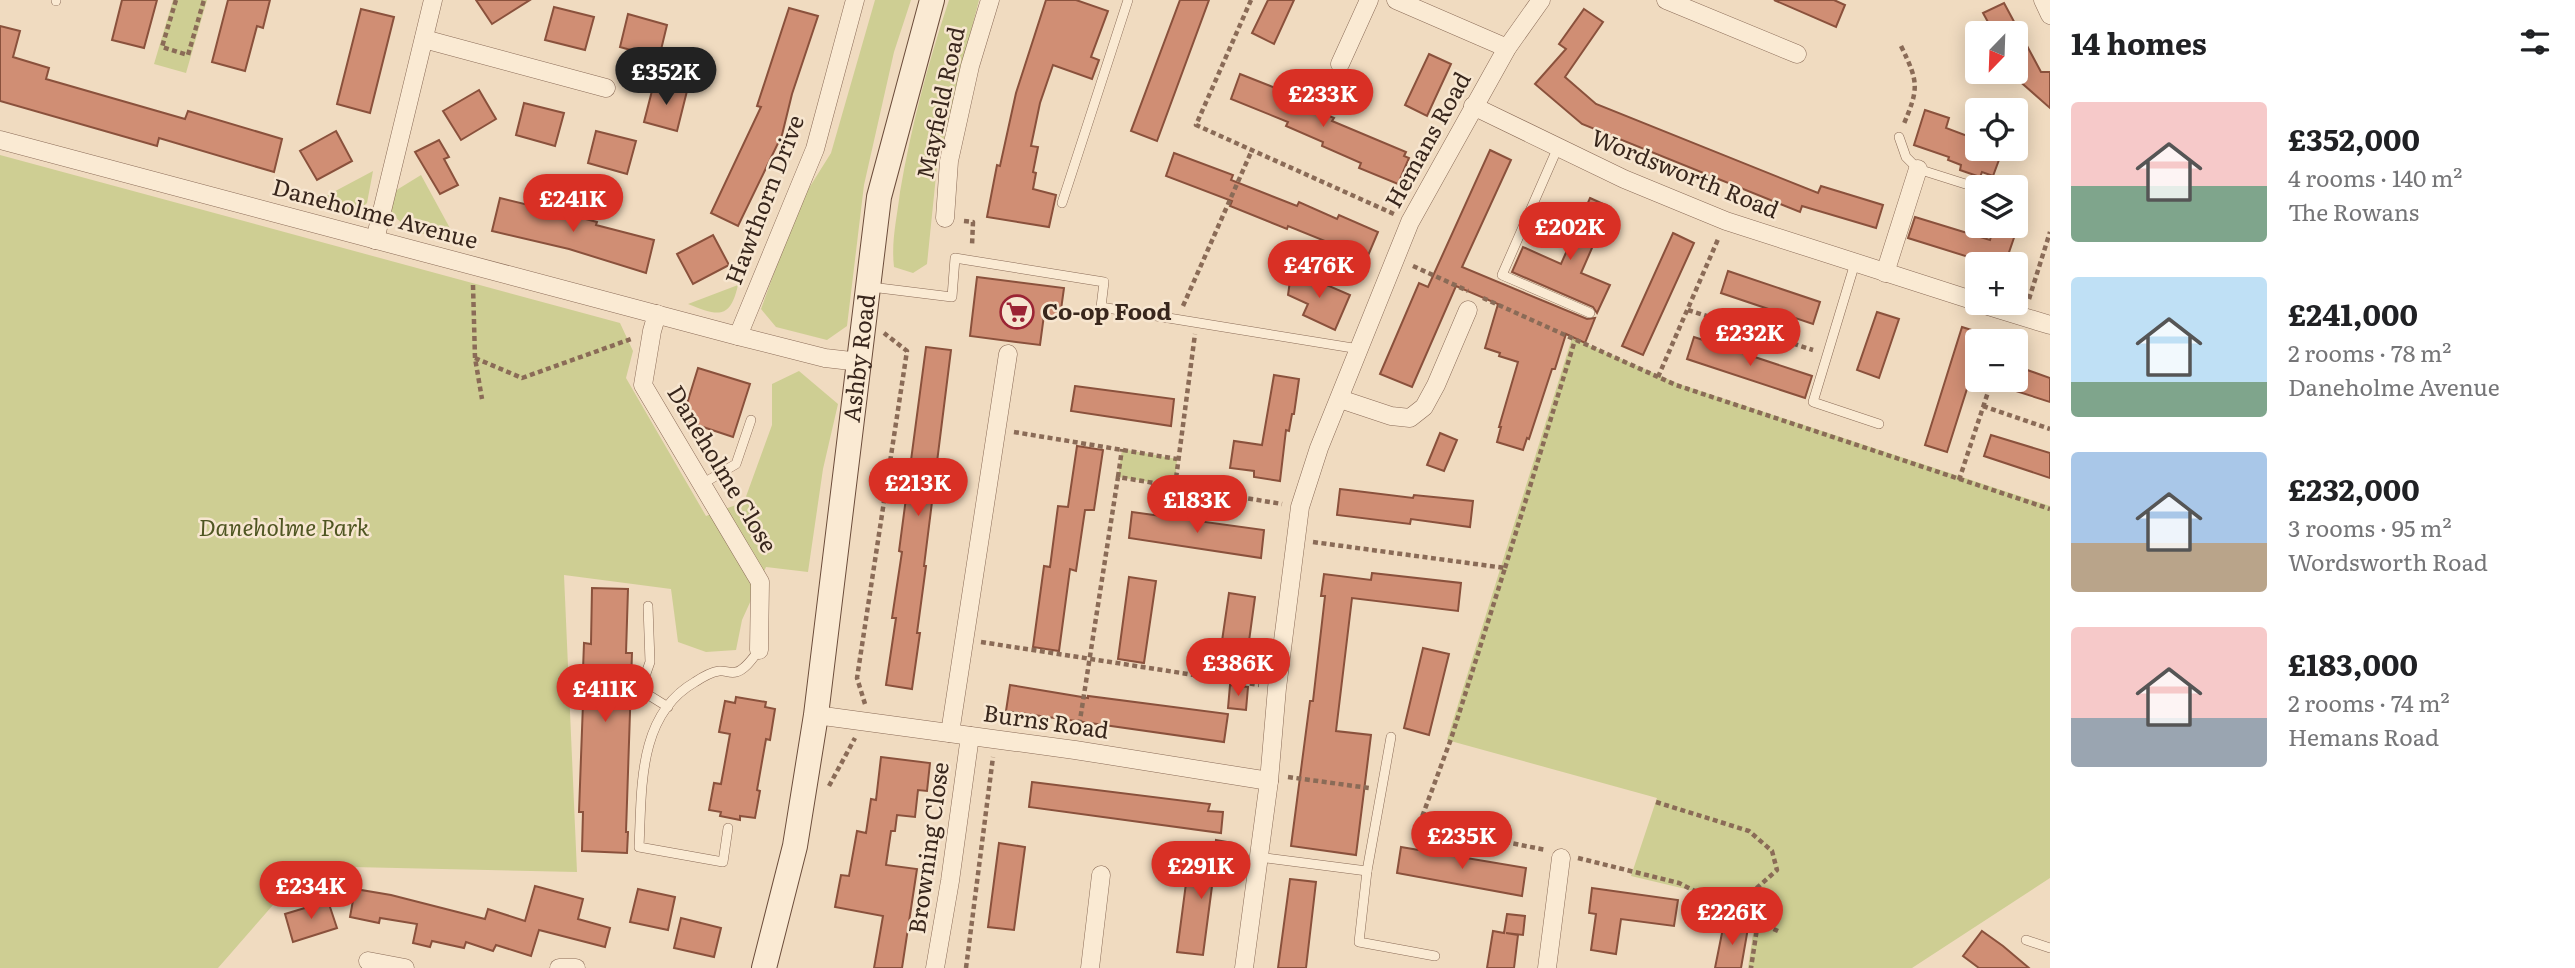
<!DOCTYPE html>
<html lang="en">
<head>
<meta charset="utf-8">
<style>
  :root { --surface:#fff; --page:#f2f2f2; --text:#202124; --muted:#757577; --accent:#d93025 }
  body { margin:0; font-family:Literata,serif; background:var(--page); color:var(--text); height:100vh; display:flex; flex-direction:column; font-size:26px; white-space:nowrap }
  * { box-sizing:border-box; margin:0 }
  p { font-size:23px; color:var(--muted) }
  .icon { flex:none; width:38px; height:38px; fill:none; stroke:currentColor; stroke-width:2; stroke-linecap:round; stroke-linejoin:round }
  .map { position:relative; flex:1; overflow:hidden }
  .side { display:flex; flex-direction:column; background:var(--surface); width:525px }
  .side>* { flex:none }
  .needle { width:46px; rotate:203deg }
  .tools { position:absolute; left:1965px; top:21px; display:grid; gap:14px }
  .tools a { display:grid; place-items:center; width:63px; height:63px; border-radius:7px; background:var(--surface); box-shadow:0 4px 18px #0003; font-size:35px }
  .price { position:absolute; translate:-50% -60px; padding:0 16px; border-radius:24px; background:var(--accent); color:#fff; font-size:23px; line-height:46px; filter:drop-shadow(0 2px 4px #0008) }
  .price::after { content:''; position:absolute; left:50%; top:42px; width:21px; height:16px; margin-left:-10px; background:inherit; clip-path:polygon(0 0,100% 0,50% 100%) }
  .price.on { background:#222; color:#fff }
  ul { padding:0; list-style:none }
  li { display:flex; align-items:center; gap:21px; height:175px; padding:0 21px }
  li span { display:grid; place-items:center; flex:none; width:196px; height:140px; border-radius:7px; color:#555 }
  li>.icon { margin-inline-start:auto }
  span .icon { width:84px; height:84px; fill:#fffc; stroke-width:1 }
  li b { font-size:30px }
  h2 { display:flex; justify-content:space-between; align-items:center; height:84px; padding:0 21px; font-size:30px }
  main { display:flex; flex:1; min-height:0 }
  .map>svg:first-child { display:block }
  .green { fill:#cece93 }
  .building { fill:#d08e74; stroke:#8a513c; stroke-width:2 }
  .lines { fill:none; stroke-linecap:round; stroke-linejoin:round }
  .lane-casing { stroke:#8a6b57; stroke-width:10 }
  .street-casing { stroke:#8a6b57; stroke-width:19 }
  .secondary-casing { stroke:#6b4c3a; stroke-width:26 }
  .path { stroke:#8a6b57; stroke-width:4.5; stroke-dasharray:5 3.5; stroke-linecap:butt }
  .lane { stroke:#faead3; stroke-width:9 }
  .street { stroke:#faead3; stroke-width:18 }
  .secondary { stroke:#faead3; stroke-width:24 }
  .labels { text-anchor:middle; stroke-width:5; stroke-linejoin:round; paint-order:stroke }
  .street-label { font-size:23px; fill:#38261c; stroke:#f7e6d0 }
  .poi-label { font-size:23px; font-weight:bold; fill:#38261c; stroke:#f7e6d0; text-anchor:start }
  .park-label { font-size:23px; font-style:italic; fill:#4f5622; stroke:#f7e6d0 }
</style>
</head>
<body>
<main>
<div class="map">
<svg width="2050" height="968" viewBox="0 0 2050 968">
  <rect width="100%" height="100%" fill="#f0dbc0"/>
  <g class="green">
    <path d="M173,0H207L186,73L154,64Z"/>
    <path d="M875,0H911L894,52L864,185L847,326L827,340L776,327L761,309L799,204L831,153Z"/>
    <path d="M949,0H979L937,166L927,264L913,273L894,267C891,241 897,218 900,192C911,127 928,63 949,0Z"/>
    <path d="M0,155L620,323L633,351L626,378L706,516L744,502L772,425V384L799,371L838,404L823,469L808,572L766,567L742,620L736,650L706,652L678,642L671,589L564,575L577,872L307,866L218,968H0Z"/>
    <path d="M373,171L367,203L356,212L341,211L311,204Z"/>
    <path d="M421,175L458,243L409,230L391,213L395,191Z"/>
    <path d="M738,285C730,320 718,316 688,304Z"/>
    <path d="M1572,338L1679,384L2050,506V878L1912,968H1748L1757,906L1631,876L1657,798L1447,740Z"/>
    <path d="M1122,449L1177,459L1175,486L1118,477Z"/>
  </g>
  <g class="building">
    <path d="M122,0H157L144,48L112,40Z"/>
    <path d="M228,0H270L263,28L257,26L245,71L212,62Z"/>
    <path d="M476,0H530L492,24Z"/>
    <path d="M1046,0H1076L1108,11L1091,57L1099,60L1092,79L1053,65L1040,103L1031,146L1038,147L1033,172L1036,173L1033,189L1056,195L1049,227L987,217L997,165L1000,166L1016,93Z"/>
    <path d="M1180,0H1209L1157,141L1131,131Z"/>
    <path d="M1268,0H1294L1274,44L1252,33Z"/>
    <path d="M1774,0H1834L1845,5L1836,27Z"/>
    <path d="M2004,3L2041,72H2050V108L2016,78V33H1994L1983,13Z"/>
    <path d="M554,7L594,17L585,50L545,40Z"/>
    <path d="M789,8L818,16L792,94L782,135L738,226L711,213L761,107L757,106Z"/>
    <path d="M361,9L394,17L370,113L337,104Z"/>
    <path d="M1584,9L1603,22L1565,77L1596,104L1818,193L1821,186L1883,205L1876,228L1802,206L1800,212L1582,124L1535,84L1566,49L1559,44Z"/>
    <path d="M628,14L667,25L659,58L620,47Z"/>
    <path d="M0,26L20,31L13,57L49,68L46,79L185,119L188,111L282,139L274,172L159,138L157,146L0,101Z"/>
    <path d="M1429,54L1451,64L1427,116L1405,105Z"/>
    <path d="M1240,74L1298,97L1296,102L1334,118L1332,121L1406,152L1404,156L1409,158L1398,184L1359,168L1361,163L1322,146L1323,142L1286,126L1288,122L1231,99Z"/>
    <path d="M654,83L687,91L677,131L644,122Z"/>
    <path d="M479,90L496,119L461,140L443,111Z"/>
    <path d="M524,103L564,113L555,146L516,135Z"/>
    <path d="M1925,110L1949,118L1946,128L1978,140V149H2003L1993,176L1982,172L1980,177L1960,170L1961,165L1948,160L1949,157L1914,145Z"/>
    <path d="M336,131L352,161L317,180L300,151Z"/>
    <path d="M596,131L636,141L627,174L588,163Z"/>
    <path d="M439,140L449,157L444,159L458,185L440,194L415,152Z"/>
    <path d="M1490,150L1511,160L1462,267L1587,319L1595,318L1585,343L1566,334L1555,369H1552L1529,439L1527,438L1523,450L1497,442L1501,427H1499L1518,362L1499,356L1500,353L1485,348L1498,304L1456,286L1412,387L1380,374L1419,283L1428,287Z"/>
    <path d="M1174,153L1233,175L1231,180L1297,206L1299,202L1337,219L1339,215L1378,232L1367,258L1288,226L1287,229L1230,206L1232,201L1166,176Z"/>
    <path d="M500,198L578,217L597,222L596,225L654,240L646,273L569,249L492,231Z"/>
    <path d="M1590,198L1610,207L1581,273L1610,285L1597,313L1593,307L1512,272L1523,247L1561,264Z"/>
    <path d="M1915,217L1990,240L1994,226H2018L2005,264H1991L1908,238Z"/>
    <path d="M1673,233L1694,243L1643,355L1622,346Z"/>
    <path d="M713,235L729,265L693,284L677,254Z"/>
    <path d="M1728,271L1820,302L1813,324L1721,293Z"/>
    <path d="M1291,274L1304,280L1306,276L1350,295L1335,330L1303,315L1308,304L1288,295Z"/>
    <path d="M977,277L1064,288L1060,317L1044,315L1040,345L970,336Z"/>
    <path d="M1877,312L1899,319L1879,378L1857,370Z"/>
    <path d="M1962,327L1984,334L1982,341H1978V354L1947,452L1925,445Z"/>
    <path d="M1694,337L1812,376L1805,398L1687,359Z"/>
    <path d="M926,347L951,350L924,566H926L917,633H920L912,689L886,685L896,618H892L902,552L899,551Z"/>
    <path d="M2016,366L2050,378V402L2016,391Z"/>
    <path d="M698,368L750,384L733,437L682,420Z"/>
    <path d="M1274,375L1299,379L1294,414H1292L1289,431L1286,430L1280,481L1254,477V471L1230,468L1234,441L1262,445Z"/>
    <path d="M1075,386L1174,399L1171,426L1071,411Z"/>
    <path d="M1440,433L1457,440L1444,471L1427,465Z"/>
    <path d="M1991,435L2050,453V478L1984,456Z"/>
    <path d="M1077,446L1103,450L1094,510H1085L1076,571L1070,569L1059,651L1033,647L1044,566L1050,567L1058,506L1068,507Z"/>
    <path d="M1340,489L1413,498L1414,495L1473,501L1470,527L1411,519L1410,524L1337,515Z"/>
    <path d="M1132,512L1264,530L1261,558L1129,538Z"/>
    <path d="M1372,573L1461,583L1458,611L1352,598L1336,731L1371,735L1356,855L1291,846L1310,701H1313L1325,596H1321L1324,574L1371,580Z"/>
    <path d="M1129,577L1156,581L1144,663L1118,659Z"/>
    <path d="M592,588L628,589L626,653H632L626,832H628L627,853L582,851L583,812H579L583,703L574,702L575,670H583L584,643L591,644Z"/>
    <path d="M1229,593L1255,597L1244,678L1217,675Z"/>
    <path d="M1423,648L1449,654L1429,735L1404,728Z"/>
    <path d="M1010,685L1088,698V696L1228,714L1224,742L1006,711Z"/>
    <path d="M1230,685L1248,687L1246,710L1228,708Z"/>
    <path d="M736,697L766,702L765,707L775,709L770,740L766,739L757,790L760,791L755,818L740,816V820L720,816L721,812L709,810L714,783L721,784L730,734L719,732L725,701L735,703Z"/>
    <path d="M881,757L930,763L927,791L918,790L915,817L897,815L895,831H891L886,865L917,869L902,968H874L883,916L835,907L841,875L849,876L857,831L866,833L871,799L876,800Z"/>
    <path d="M1032,782L1210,804L1208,811L1223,812L1221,833L1029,807Z"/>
    <path d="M1216,840L1233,843L1228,873L1214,871L1203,955L1177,952L1188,868L1212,870Z"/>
    <path d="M999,843L1025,847L1014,930L988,927Z"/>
    <path d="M1401,847L1526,868L1522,896L1397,873Z"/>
    <path d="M1290,879L1316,882L1306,968H1278Z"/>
    <path d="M535,886L583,899L578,919L610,928L605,947L539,930L531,956L496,945L493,951L466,942L464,948L432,941L430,947L413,943L417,924L380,918L379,923L350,917L355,889L391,895L485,919L488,909L525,921Z"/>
    <path d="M1592,888L1678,900L1674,926L1621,919L1616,954L1591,950L1596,914L1589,913Z"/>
    <path d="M638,889L675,897L668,930L630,922Z"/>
    <path d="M328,901L337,928L293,942L285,914Z"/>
    <path d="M1507,914L1525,916L1523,935L1506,933L1518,935L1514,968H1487L1493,931L1504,933Z"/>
    <path d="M681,918L721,928L714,957L674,948Z"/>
    <path d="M1724,923L1748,928L1741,968H1715Z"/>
    <path d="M1982,931L2003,946L2029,968H1979L1963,956Z"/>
  </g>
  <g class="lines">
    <defs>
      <g id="lane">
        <path d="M56,1V0"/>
        <path d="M1899,137L1906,157L1918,169L1978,188"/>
        <path d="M1558,147L1502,275L1590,313"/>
        <path d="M2016,200H2017"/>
        <path d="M1062,203L1128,0"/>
        <path d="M1855,263L1813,402L1879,424"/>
        <path d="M871,287L952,297L955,258L1104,282L1101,307L1359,349"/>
        <path d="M702,484L736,464L751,420"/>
        <path d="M648,606L650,662L643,682L647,694L668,707"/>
        <path d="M728,828L723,862L639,847C642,790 637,715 695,682C701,678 712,672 719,671C724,670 731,674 736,672C745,670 753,658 759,650"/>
        <path d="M1259,857L1367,871L1359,942L1435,956"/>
        <path d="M1367,871L1391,737"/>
        <path d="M2026,940L2050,948"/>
      </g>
      <g id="street">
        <path d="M1396,0L1507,48"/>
        <path d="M1666,0L1797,54"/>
        <path d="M2043,0L2050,15"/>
        <path d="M424,39L606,88"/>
        <path d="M1340,64L1369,0"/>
        <path d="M1473,106L1624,179L1726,221L1978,302"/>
        <path d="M0,140L738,336L825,358L860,362"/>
        <path d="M945,218L949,161L970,66L990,0"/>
        <path d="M375,240L433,0"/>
        <path d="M1885,273L1918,169"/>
        <path d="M1978,303L2050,325"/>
        <path d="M657,314L652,331L643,385L760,582L759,650"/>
        <path d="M738,336L815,149L855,0"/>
        <path d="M1340,399L1391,416L1410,418L1424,407L1436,385L1468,310"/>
        <path d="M816,715L1075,750L1269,781"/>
        <path d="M950,733L1008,354"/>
        <path d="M368,961L405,968"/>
        <path d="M559,968H576"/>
        <path d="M935,968L950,881L970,736"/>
        <path d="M1090,968L1101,875"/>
        <path d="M1244,968L1269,781L1277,688L1300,507L1319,448L1410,222L1507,48L1541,0"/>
        <path d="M1547,968L1561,858"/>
      </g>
      <g id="secondary">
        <path id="s1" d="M764,968L795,846L816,715L879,197L932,0"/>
      </g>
    </defs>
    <use href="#lane" class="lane-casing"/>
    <use href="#street" class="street-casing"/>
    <use href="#secondary" class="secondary-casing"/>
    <g class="path">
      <path d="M176,0L162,47L188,55L204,0"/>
      <path d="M1251,0L1196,125L1394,214"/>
      <path d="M1901,46C1919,83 1919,88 1903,126"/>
      <path d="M964,221L973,222L972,246"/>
      <path d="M1413,266L1468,291"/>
      <path d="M473,285L475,358L482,399"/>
      <path d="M1483,298L1676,385L2050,509"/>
      <path d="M2029,299L2050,232"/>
      <path d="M1183,306L1252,150"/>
      <path d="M1688,310L1813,350"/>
      <path d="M475,358L522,378L631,339"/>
      <path d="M1658,377L1719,237"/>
      <path d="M1983,406L2050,429"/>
      <path d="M1014,432L1177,459"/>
      <path d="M1118,477L1122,449"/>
      <path d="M1959,480L1992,380"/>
      <path d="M1175,486L1195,334"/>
      <path d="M1313,542L1505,568L1451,739L1419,825L1546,850"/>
      <path d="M1505,568L1575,340"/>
      <path d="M981,642L1259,685"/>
      <path d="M865,704L857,678L907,351L884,333"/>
      <path d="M1078,733L1118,477L1282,504"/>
      <path d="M1288,777L1369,788"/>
      <path d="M829,786L855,738"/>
      <path d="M1656,802L1749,831L1772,851L1777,870L1732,910L1758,922L1751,968"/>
      <path d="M1578,858L1679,883L1732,910"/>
      <path d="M1758,922L1778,931"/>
      <path d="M966,968L993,757"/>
    </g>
    <use href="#lane" class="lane"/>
    <use href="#street" class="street"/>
    <use href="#secondary" class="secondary"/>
  </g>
  <defs>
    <symbol id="supermarket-ring" viewBox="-11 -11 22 22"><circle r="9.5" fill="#f7e6d0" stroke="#9b2434" stroke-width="1.5"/><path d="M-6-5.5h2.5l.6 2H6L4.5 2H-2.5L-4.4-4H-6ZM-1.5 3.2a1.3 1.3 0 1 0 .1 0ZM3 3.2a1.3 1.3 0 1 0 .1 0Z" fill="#9b2434"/></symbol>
  </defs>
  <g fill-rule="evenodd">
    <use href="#supermarket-ring" x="998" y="293" width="38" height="38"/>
  </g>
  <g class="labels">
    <g class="street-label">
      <text transform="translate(941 103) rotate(-78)" y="8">Mayfield Road</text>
      <text transform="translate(1428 140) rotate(-61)" y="8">Hemans Road</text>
      <text transform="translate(1685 174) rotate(22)" y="8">Wordsworth Road</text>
      <text transform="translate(765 200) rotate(-69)" y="8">Hawthorn Drive</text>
      <text transform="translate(375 214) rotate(15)" y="8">Daneholme Avenue</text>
      <text dy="8" stroke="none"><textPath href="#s1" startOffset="618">Ashby Road</textPath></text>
      <text transform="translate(722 469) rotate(59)" y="8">Daneholme Close</text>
      <text transform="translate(1046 722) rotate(8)" y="8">Burns Road</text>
      <text transform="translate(929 848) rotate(-82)" y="8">Browning Close</text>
    </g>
    <g class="poi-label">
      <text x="1042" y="320">Co-op Food</text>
    </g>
    <g class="park-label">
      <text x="284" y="536">Daneholme Park</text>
    </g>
  </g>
</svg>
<div class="tools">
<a><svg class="needle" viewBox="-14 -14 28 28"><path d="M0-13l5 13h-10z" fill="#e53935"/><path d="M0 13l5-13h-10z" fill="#757577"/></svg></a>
<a><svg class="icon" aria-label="locate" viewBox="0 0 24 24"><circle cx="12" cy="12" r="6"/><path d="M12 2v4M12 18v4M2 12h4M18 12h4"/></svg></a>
<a><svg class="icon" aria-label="layers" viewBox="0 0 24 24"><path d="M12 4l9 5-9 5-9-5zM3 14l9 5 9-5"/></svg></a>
<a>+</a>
<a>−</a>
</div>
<b class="price on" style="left:666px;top:107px">£352K</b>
<b class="price" style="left:1323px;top:129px">£233K</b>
<b class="price" style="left:573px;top:234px">£241K</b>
<b class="price" style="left:1570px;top:262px">£202K</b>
<b class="price" style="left:1319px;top:300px">£476K</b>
<b class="price" style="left:1750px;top:368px">£232K</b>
<b class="price" style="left:918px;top:518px">£213K</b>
<b class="price" style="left:1197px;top:535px">£183K</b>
<b class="price" style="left:1238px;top:698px">£386K</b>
<b class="price" style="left:605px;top:724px">£411K</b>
<b class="price" style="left:1462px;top:871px">£235K</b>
<b class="price" style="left:1201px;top:901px">£291K</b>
<b class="price" style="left:311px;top:921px">£234K</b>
<b class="price" style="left:1732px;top:947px">£226K</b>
</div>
<section class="side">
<h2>14 homes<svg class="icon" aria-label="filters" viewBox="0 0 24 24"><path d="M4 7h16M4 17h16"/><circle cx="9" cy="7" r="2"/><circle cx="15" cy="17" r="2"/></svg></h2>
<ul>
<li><span style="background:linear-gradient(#f6c9c9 60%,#7fa58c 0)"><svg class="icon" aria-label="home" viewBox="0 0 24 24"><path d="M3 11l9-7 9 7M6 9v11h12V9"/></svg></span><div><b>£352,000</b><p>4 rooms · 140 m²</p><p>The Rowans</p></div></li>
<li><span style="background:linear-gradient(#bfe0f5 75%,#7fa58c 0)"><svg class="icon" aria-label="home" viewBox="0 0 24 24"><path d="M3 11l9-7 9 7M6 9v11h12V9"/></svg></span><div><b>£241,000</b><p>2 rooms · 78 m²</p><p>Daneholme Avenue</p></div></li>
<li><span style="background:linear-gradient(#a9c7e8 65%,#b9a48a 0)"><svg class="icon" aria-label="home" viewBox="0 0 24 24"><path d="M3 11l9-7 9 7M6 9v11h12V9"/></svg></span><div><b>£232,000</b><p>3 rooms · 95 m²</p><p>Wordsworth Road</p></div></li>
<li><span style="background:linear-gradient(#f6c9c9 65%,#9aa5b1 0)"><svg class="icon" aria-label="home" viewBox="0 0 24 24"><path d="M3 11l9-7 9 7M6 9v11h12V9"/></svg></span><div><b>£183,000</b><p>2 rooms · 74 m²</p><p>Hemans Road</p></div></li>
</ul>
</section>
</main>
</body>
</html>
